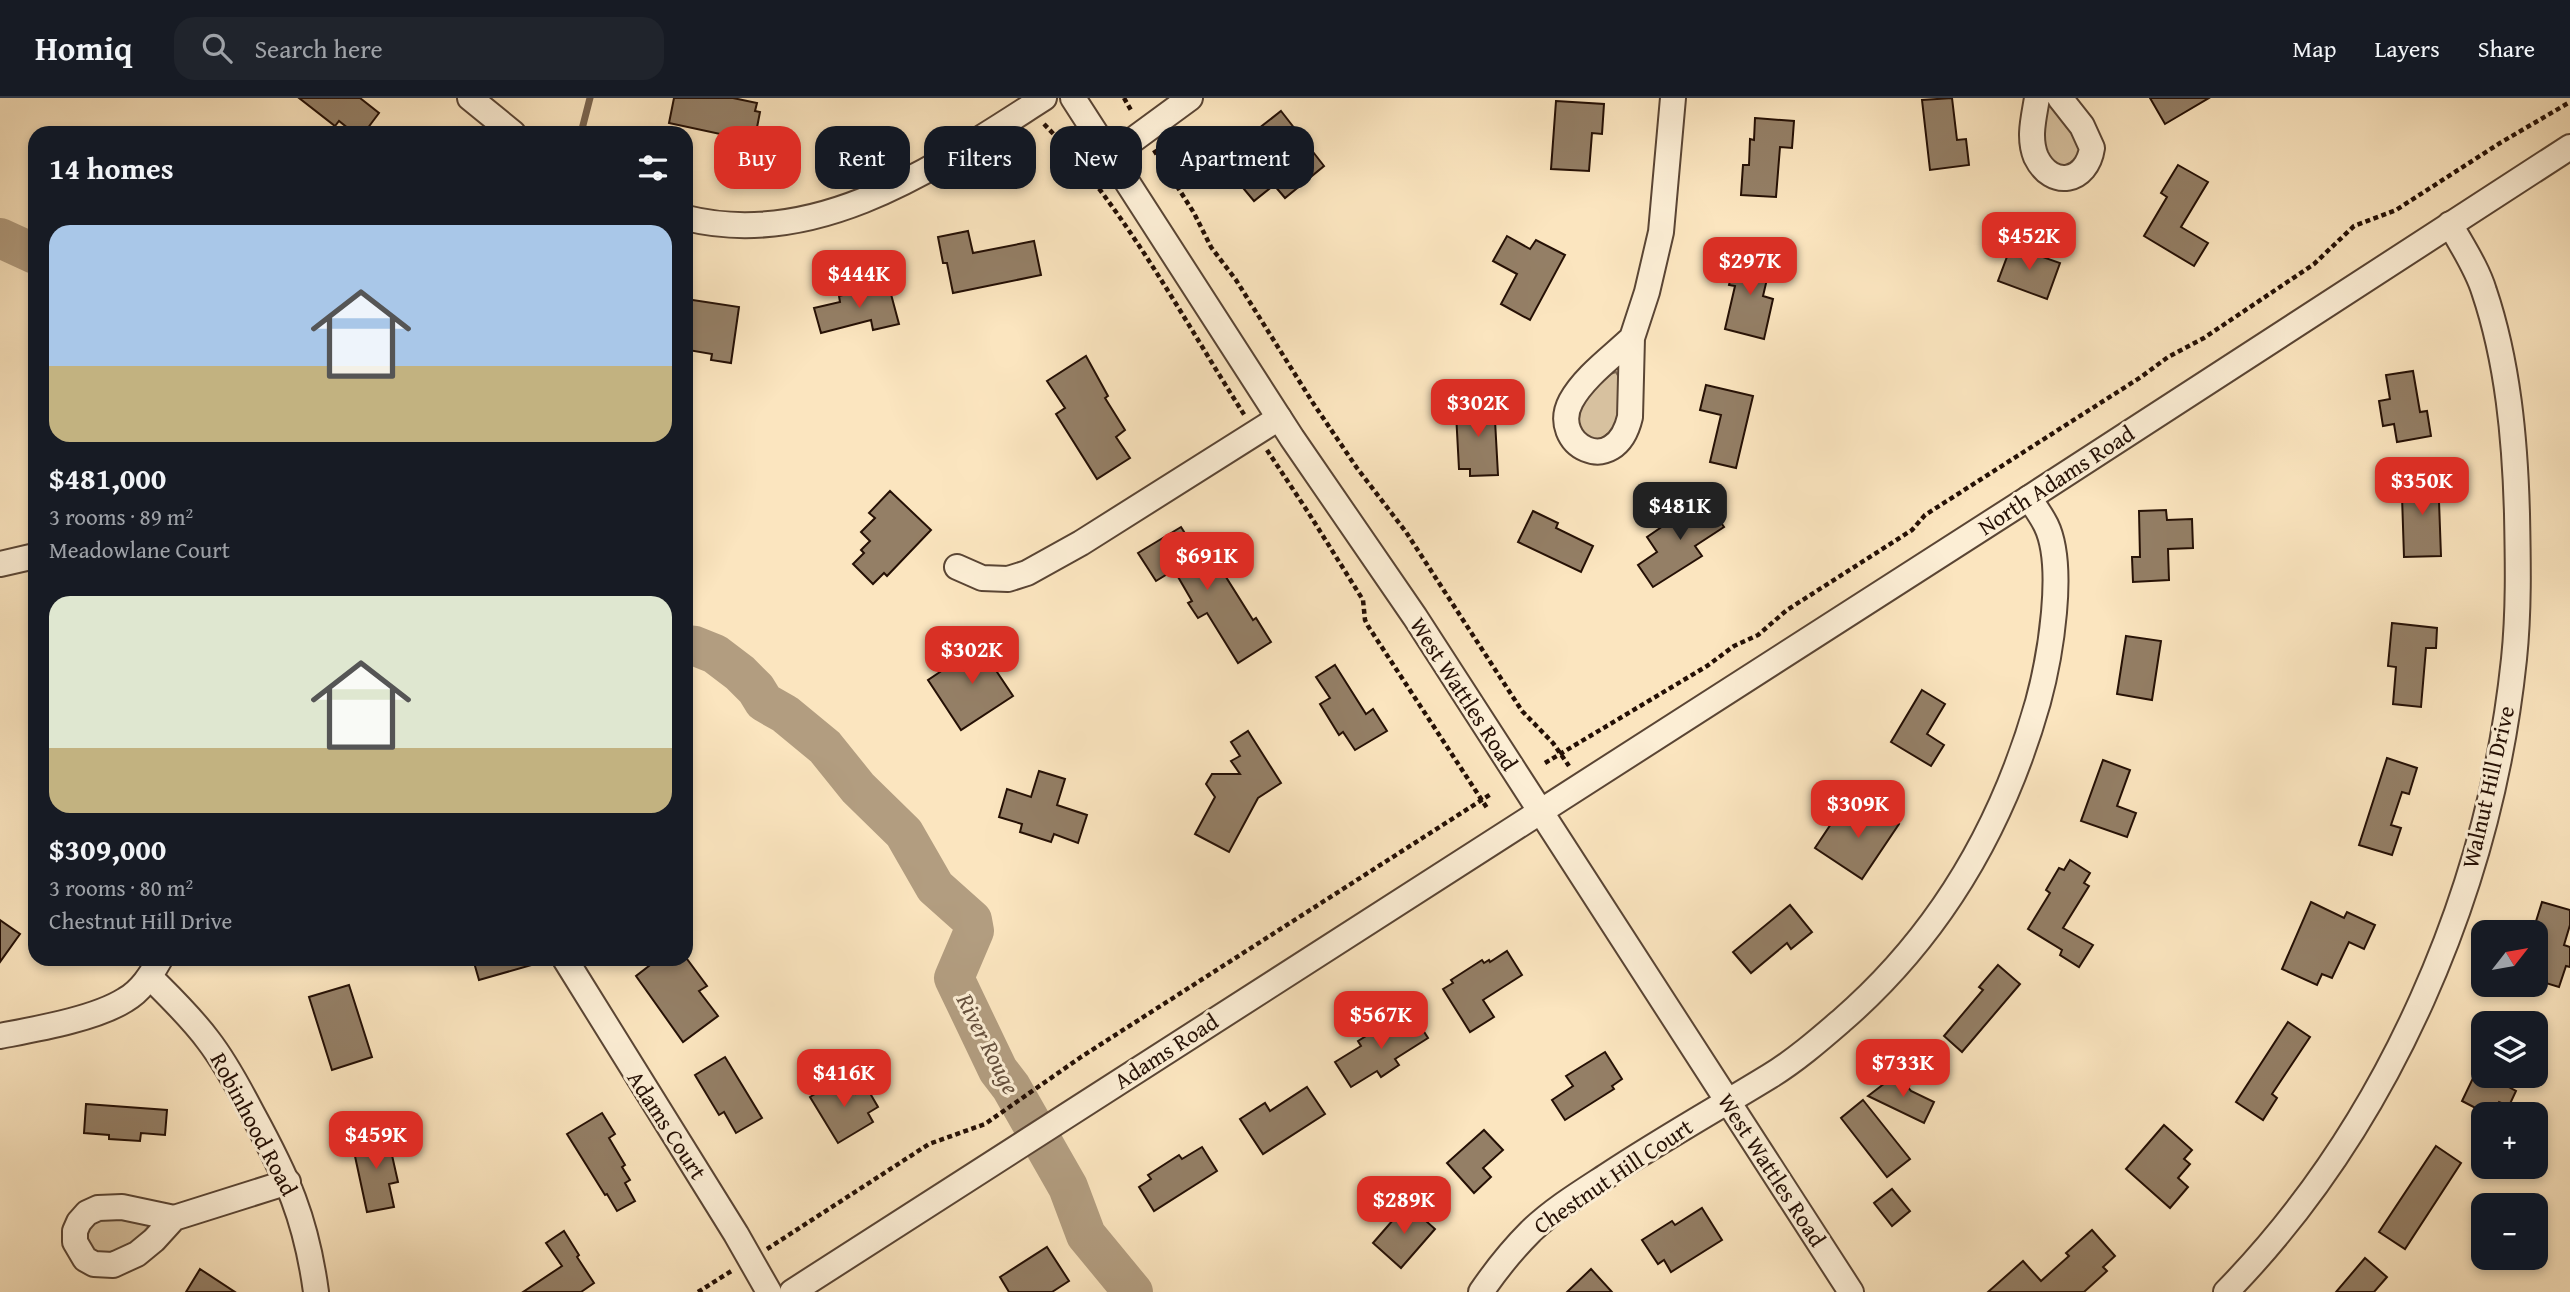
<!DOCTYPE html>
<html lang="en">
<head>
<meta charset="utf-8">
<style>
  :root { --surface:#171b24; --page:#20242c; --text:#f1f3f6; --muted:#9ea1a6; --line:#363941; --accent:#d93025 }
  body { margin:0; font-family:"Gentium Book Plus",serif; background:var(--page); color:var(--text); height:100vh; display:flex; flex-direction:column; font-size:26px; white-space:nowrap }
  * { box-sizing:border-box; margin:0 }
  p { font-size:23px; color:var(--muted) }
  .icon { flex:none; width:38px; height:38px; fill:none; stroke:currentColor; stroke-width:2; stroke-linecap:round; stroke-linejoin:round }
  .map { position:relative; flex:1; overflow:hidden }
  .sheet { position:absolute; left:28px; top:28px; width:665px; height:840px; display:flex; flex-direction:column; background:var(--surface); border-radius:21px; box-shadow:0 4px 10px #0003 }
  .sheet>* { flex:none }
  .hud { position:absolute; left:714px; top:28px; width:665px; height:63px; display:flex; gap:14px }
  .needle { width:46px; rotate:59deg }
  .buttons { position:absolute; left:2471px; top:822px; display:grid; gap:14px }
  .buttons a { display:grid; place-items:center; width:77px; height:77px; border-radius:14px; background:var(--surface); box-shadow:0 4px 10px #0003; font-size:35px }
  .price { position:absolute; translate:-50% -60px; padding:0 16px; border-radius:14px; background:var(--accent); color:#fff; font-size:23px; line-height:46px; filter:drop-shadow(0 2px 4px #0008) }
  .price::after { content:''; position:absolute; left:50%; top:42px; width:21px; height:16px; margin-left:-10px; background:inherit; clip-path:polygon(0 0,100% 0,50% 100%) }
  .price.selected { background:#222; color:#fff }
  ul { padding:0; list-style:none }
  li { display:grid; align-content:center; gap:14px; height:371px; padding:0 21px }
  li span { display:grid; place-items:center; height:217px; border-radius:21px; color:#555 }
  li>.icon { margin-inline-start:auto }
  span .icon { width:126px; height:126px; fill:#fffc; stroke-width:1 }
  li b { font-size:30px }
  h2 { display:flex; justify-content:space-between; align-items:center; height:84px; padding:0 21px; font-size:30px }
  .chip { padding:0 24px; border-radius:21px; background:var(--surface); box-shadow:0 4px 10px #0003; font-size:24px; line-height:63px }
  .chip.selected { background:var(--accent); color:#fff }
  header { display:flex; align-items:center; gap:42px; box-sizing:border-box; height:98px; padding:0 35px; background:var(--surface); border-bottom:2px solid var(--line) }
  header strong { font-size:33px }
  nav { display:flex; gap:38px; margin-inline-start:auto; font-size:24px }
  .search { width:490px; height:63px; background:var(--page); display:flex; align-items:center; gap:18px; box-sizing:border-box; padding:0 24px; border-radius:21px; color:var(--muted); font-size:26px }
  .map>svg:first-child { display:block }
  .green { fill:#d7c19f; stroke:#7e6852; stroke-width:2 }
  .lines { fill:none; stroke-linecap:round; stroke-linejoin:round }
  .stream { stroke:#7a654f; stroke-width:7 }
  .river { stroke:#b29d80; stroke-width:40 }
  .building { fill:#947f66; stroke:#251005; stroke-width:2 }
  .minor-casing { stroke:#5a4534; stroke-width:28 }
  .path { stroke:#251005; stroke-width:4.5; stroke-dasharray:5 3.5; stroke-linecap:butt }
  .minor { stroke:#fceed5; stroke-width:24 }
  .labels { text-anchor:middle; stroke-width:6; stroke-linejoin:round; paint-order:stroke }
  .street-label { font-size:23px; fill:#251005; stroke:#fceed5 }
  .water-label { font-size:24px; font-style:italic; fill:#644f3c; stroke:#fceed5 }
</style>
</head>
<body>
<header>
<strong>Homiq</strong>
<div class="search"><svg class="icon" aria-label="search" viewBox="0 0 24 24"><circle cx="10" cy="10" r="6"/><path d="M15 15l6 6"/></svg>Search here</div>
<nav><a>Map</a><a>Layers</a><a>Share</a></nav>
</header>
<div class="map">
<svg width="2570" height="1194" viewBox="0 0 2570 1194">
  <rect width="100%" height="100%" fill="#fbe5bf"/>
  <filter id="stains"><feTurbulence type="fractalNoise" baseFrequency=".00286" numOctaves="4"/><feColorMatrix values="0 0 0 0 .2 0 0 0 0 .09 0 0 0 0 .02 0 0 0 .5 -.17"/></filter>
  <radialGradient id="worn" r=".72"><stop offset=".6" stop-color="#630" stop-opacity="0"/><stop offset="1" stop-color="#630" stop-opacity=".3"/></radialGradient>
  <g class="green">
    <path d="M2050,3L2075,36L2080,55L2075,65L2062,69L2051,64C2042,45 2040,23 2050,3Z"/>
    <path d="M1616,274L1620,281C1619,308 1624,333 1595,343L1579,332C1579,327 1577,320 1578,315C1580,301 1603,277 1616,274Z"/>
    <path d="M104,1117L153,1126L138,1145L102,1159L88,1149L86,1130Z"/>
  </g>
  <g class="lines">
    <path class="stream" d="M581,35L590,0"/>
    <g class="river">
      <path d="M0,140L35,156"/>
      <path d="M686,547L695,548L715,556L740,575L756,591L764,604L785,616L825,649L858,690L904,735L935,789L972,822L974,833L954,880L998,972L1011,989L1068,1089L1086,1137L1133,1194"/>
    </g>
  </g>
  <g class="building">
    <path d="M299,0H360L379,15L364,35H354L339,23L335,28Z"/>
    <path d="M674,0H733L757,5L755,13L760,14L754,45H749L747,55L722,50L725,37L669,25Z"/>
    <path d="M1952,0L1957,42L1966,41L1969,67L1930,72L1922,2Z"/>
    <path d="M2150,0H2209L2165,26Z"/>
    <path d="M1556,3L1604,6L1602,36L1592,35L1589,73L1551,71Z"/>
    <path d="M1281,13L1324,68L1285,100L1274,87L1254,103L1233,78L1271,47L1258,31Z"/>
    <path d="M1755,20L1794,23L1792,50L1780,49L1776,99L1741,97L1743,67H1749L1750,41L1754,42Z"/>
    <path d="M2178,67L2208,84L2181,129L2208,145L2194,168L2144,138L2167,99L2161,95Z"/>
    <path d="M968,133L973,155L1034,143L1041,177L953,195L947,165H943L938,139Z"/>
    <path d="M1507,138L1530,151L1536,142L1565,157L1530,222L1501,206L1517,176L1493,163Z"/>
    <path d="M2011,148L2060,165L2047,201L1998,183Z"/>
    <path d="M1737,156L1771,164L1763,198L1773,201L1764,241L1725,231L1735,188L1729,187Z"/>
    <path d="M888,185L899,226L873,232L871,222L821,235L814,210L840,204L839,198Z"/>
    <path d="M686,201L739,209L731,265L711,262L712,256L688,252L690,239H686Z"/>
    <path d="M1086,258L1108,298L1105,300L1125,332L1116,339L1130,360L1097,381L1056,316L1065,310L1047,283Z"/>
    <path d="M2413,273L2420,314L2427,313L2431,338L2397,344L2394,326L2383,328L2379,303L2390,301L2386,277Z"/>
    <path d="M1706,287L1753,298L1736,370L1710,364L1721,317L1700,312Z"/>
    <path d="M1494,304L1498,377L1470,378V371H1459L1456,315L1467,314L1466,305Z"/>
    <path d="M2438,376L2441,458L2404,459L2402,398H2408L2407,377Z"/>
    <path d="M890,393L931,432L887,478L884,475L873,486L853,466L864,455L861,452L870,443L861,434L875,420L869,415Z"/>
    <path d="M1704,400L1724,429L1695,448L1702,458L1653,489L1638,467L1657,454L1647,439Z"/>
    <path d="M2166,412L2167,422L2192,421L2193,450L2168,451L2169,482L2133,484L2132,459H2140L2139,413Z"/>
    <path d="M1533,413L1558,425L1556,430L1593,448L1581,474L1518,444Z"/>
    <path d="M1181,429L1195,451L1201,447L1216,470L1219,468L1253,522L1256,520L1271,544L1238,565L1207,515L1198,520L1188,505L1192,503L1174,472L1156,483L1138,455Z"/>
    <path d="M2392,525L2437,530L2436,550H2426L2421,609L2393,606L2396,569L2388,568Z"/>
    <path d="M2126,538L2161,543L2152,602L2117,596Z"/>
    <path d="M988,542L1001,562L993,568L1013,598L961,632L928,582Z"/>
    <path d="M1335,567L1366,616L1373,611L1387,633L1355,652L1343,634L1339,637L1320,606L1330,600L1316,579Z"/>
    <path d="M1922,592L1945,606L1927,636L1944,647L1931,668L1891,644Z"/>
    <path d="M1248,633L1281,685L1258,700L1229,754L1195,736L1215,699L1206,686L1212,676H1240L1231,663L1240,658L1231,644Z"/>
    <path d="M2387,660L2417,670L2409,696L2402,694L2391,727L2401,730L2392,757L2359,747Z"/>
    <path d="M2103,662L2130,672L2117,708L2136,715L2127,739L2081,723Z"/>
    <path d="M1039,673L1065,681L1057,707L1087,717L1078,745L1054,736L1051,744L1020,734L1022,726L999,719L1007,691L1031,699Z"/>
    <path d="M1869,705L1899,726L1862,781L1815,750L1837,717L1853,728Z"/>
    <path d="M2070,762L2090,775L2084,785L2089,788L2063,830L2093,847L2079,869L2060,857L2062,852L2028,831L2050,795L2046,792L2059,770L2064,772Z"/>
    <path d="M2311,804L2344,820L2347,814L2375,827L2364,851L2349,844L2332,880L2322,876L2317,887L2282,871Z"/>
    <path d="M2542,804L2570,812V827L2564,847L2570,849V869L2566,868L2559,889L2536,882V833H2533Z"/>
    <path d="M1790,807L1812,834L1791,851L1787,845L1751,875L1733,854Z"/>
    <path d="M0,822L20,836L0,864Z"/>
    <path d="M1507,853L1522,877L1483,902L1494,919L1470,934L1443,891L1453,885L1451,882L1482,862L1484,865L1489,862L1490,864Z"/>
    <path d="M473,861H535V866L479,882Z"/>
    <path d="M658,861H687L707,888L699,893L718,918L683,944L636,878Z"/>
    <path d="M1998,867L2020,886L1962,954L1944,938L1983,892L1979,889Z"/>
    <path d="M349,887L372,959L332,972L309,899Z"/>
    <path d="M1412,915L1428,940L1395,961L1399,967L1381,979L1377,973L1351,989L1335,964L1361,948L1358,943L1376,932L1379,937Z"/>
    <path d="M2288,924L2310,939L2272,996L2277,1000L2263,1022L2236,1004Z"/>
    <path d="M1605,954L1622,981L1612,988L1614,991L1565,1022L1552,1002L1573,988L1566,978Z"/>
    <path d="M725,959L762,1020L736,1035L724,1014L719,1017L695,977Z"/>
    <path d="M1897,976L1911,993L1934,1004L1924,1025L1868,998Z"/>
    <path d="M845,978L856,996L867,990L878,1009L868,1015L873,1024L838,1045L810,999Z"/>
    <path d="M2474,978H2512L2507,988L2516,993L2509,1008L2499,1004L2493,1017H2489L2462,1003Z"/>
    <path d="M1307,989L1325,1016L1263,1056L1240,1021L1265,1005L1270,1013Z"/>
    <path d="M1863,1002L1910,1061L1887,1079L1841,1020Z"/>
    <path d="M86,1006L167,1012L165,1037L141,1035L140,1043L109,1041V1037L84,1035Z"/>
    <path d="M602,1015L615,1036L609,1040L625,1067L622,1069L630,1082L625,1085L635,1103L617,1113L607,1096L605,1097L567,1036Z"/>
    <path d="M2164,1027L2192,1052L2184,1061L2190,1066L2178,1080L2188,1089L2170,1110L2126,1071Z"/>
    <path d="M1484,1032L1503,1052L1483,1070L1491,1079L1474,1095L1447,1065Z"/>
    <path d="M387,1035L398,1084L389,1086L394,1109L367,1114L353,1049L358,1048L357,1041Z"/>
    <path d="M2436,1048L2461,1065L2405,1151L2379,1134Z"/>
    <path d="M1202,1049L1217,1073L1154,1113L1139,1089L1151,1081L1148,1077L1179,1057L1182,1061Z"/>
    <path d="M1892,1091L1910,1113L1892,1128L1874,1105Z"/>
    <path d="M1407,1106L1435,1131L1401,1170L1373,1145Z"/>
    <path d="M1702,1110L1722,1142L1671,1174L1664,1162L1658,1166L1642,1142L1672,1123L1675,1127Z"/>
    <path d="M2092,1132L2115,1158L2103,1169L2107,1173L2084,1194H1988L2023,1163L2041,1183L2069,1158L2066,1155Z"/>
    <path d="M564,1133L579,1157L577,1159L594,1185L581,1194H523L562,1168L546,1145Z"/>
    <path d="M1047,1149L1069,1183L1052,1194H1009L1000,1179Z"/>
    <path d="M2365,1160L2387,1179L2374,1194H2336Z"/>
    <path d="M200,1171L235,1194H186Z"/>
    <path d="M1591,1171L1612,1194H1567Z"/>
  </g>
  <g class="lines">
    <defs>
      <g id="minor">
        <path d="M470,0L513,35"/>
        <path d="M1073,0L1292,340L1415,519L1851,1194"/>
        <path d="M2037,0C2034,19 2028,40 2036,59C2052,92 2087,84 2092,50L2082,28L2060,0"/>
        <path d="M1111,58L1190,0"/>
        <path d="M686,120C818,153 939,67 1044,0"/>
        <path d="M1632,240C1612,259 1584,279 1571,303C1548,346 1615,383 1630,319L1632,240L1647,194L1661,134L1673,0"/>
        <path d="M0,466L35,458"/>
        <path d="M957,469L982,480L1008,481L1027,475L1081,445L1279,320"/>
        <path d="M565,861L736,1136L769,1194"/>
        <path d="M150,879C170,899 191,919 208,942C225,964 239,990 252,1015C287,1079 306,1120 316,1194"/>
        <path d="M0,938C36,931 95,921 125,902C141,893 151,877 160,861"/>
        <path d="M174,1120L154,1142L137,1156L113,1167L94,1166L85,1161L75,1144V1133L79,1124L87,1115L98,1110L122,1109L174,1120L288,1084"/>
        <path d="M792,1194L2029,400L2570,49"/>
        <path d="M1481,1194C1496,1172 1512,1152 1531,1133C1554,1111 1582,1094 1608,1077C1661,1042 1716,1011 1770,978C1796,962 1819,942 1841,923C1939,838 2003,728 2038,604C2050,560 2066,468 2046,427C2041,417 2035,409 2029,400"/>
        <path d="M2226,1194C2389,1027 2490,792 2514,561C2519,513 2518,464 2517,416C2515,342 2508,264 2484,193C2477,170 2462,148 2450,126"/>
      </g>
    </defs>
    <use href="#minor" class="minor-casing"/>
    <g class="path">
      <path d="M1124,0L1132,14"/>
      <path d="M1044,26C1124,108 1183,221 1245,318"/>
      <path d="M1154,52L1194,115L1211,149L1236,182L1313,305L1357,370L1406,434L1522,613L1553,645L1569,668"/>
      <path d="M1267,352L1308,414L1363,502L1365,522L1368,528L1487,710"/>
      <path d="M1545,665L1707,568L1734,548L1758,537L1787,512L1912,432L1925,417L2141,279L2168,259L2204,240L2314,166L2354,128L2396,112L2500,45L2570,4"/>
      <path d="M767,1151L929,1046L985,1026L1081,959L1491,696"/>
      <path d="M698,1194L733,1172"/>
    </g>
    <use href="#minor" class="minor"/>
  </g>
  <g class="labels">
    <g class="street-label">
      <text transform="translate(2056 382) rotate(-33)" y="8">North Adams Road</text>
      <text transform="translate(1464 596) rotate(57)" y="8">West Wattles Road</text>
      <text transform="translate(2488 689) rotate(-77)" y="8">Walnut Hill Drive</text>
      <text transform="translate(1166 953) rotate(-33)" y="8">Adams Road</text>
      <text transform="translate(254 1026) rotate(62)" y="8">Robinhood Road</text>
      <text transform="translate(667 1027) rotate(57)" y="8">Adams Court</text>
      <text transform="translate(1772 1072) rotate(57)" y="8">West Wattles Road</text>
      <text transform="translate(1613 1078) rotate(-34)" y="8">Chestnut Hill Court</text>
    </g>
    <g class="water-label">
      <text transform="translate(988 946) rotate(63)" y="8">River Rouge</text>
    </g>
  </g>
  <rect width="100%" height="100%" filter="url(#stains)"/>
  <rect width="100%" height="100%" fill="url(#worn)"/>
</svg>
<div class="buttons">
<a><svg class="needle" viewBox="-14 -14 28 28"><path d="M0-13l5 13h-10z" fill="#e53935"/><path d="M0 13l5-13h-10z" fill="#9ea1a6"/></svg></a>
<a><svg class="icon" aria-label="layers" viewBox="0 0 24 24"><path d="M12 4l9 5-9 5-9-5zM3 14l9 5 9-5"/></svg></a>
<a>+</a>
<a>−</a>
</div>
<b class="price" style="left:2029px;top:174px">$452K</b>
<b class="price" style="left:1750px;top:199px">$297K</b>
<b class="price" style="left:859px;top:212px">$444K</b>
<b class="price" style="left:1478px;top:341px">$302K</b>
<b class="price" style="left:2422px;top:419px">$350K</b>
<b class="price selected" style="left:1680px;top:444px">$481K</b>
<b class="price" style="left:1207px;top:494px">$691K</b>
<b class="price" style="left:972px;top:588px">$302K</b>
<b class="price" style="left:1858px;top:742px">$309K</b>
<b class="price" style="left:1381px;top:953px">$567K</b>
<b class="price" style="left:1903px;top:1001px">$733K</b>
<b class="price" style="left:844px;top:1011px">$416K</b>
<b class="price" style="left:376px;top:1073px">$459K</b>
<b class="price" style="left:1404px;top:1138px">$289K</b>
<div class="hud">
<a class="chip selected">Buy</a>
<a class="chip">Rent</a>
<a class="chip">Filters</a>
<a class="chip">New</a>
<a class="chip">Apartment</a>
</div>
<section class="sheet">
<h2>14 homes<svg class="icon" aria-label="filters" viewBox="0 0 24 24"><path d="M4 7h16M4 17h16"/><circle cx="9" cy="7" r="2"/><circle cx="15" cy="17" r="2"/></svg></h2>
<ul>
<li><span style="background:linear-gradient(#a9c7e8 65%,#c2b280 0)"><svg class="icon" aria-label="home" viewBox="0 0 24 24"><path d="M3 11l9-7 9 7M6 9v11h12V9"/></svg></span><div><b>$481,000</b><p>3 rooms · 89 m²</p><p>Meadowlane Court</p></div></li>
<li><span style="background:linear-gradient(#dfe7d0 70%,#c2b280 0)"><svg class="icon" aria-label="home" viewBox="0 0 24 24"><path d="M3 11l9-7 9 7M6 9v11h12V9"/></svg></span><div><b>$309,000</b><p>3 rooms · 80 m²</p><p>Chestnut Hill Drive</p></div></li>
</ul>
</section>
</div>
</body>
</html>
